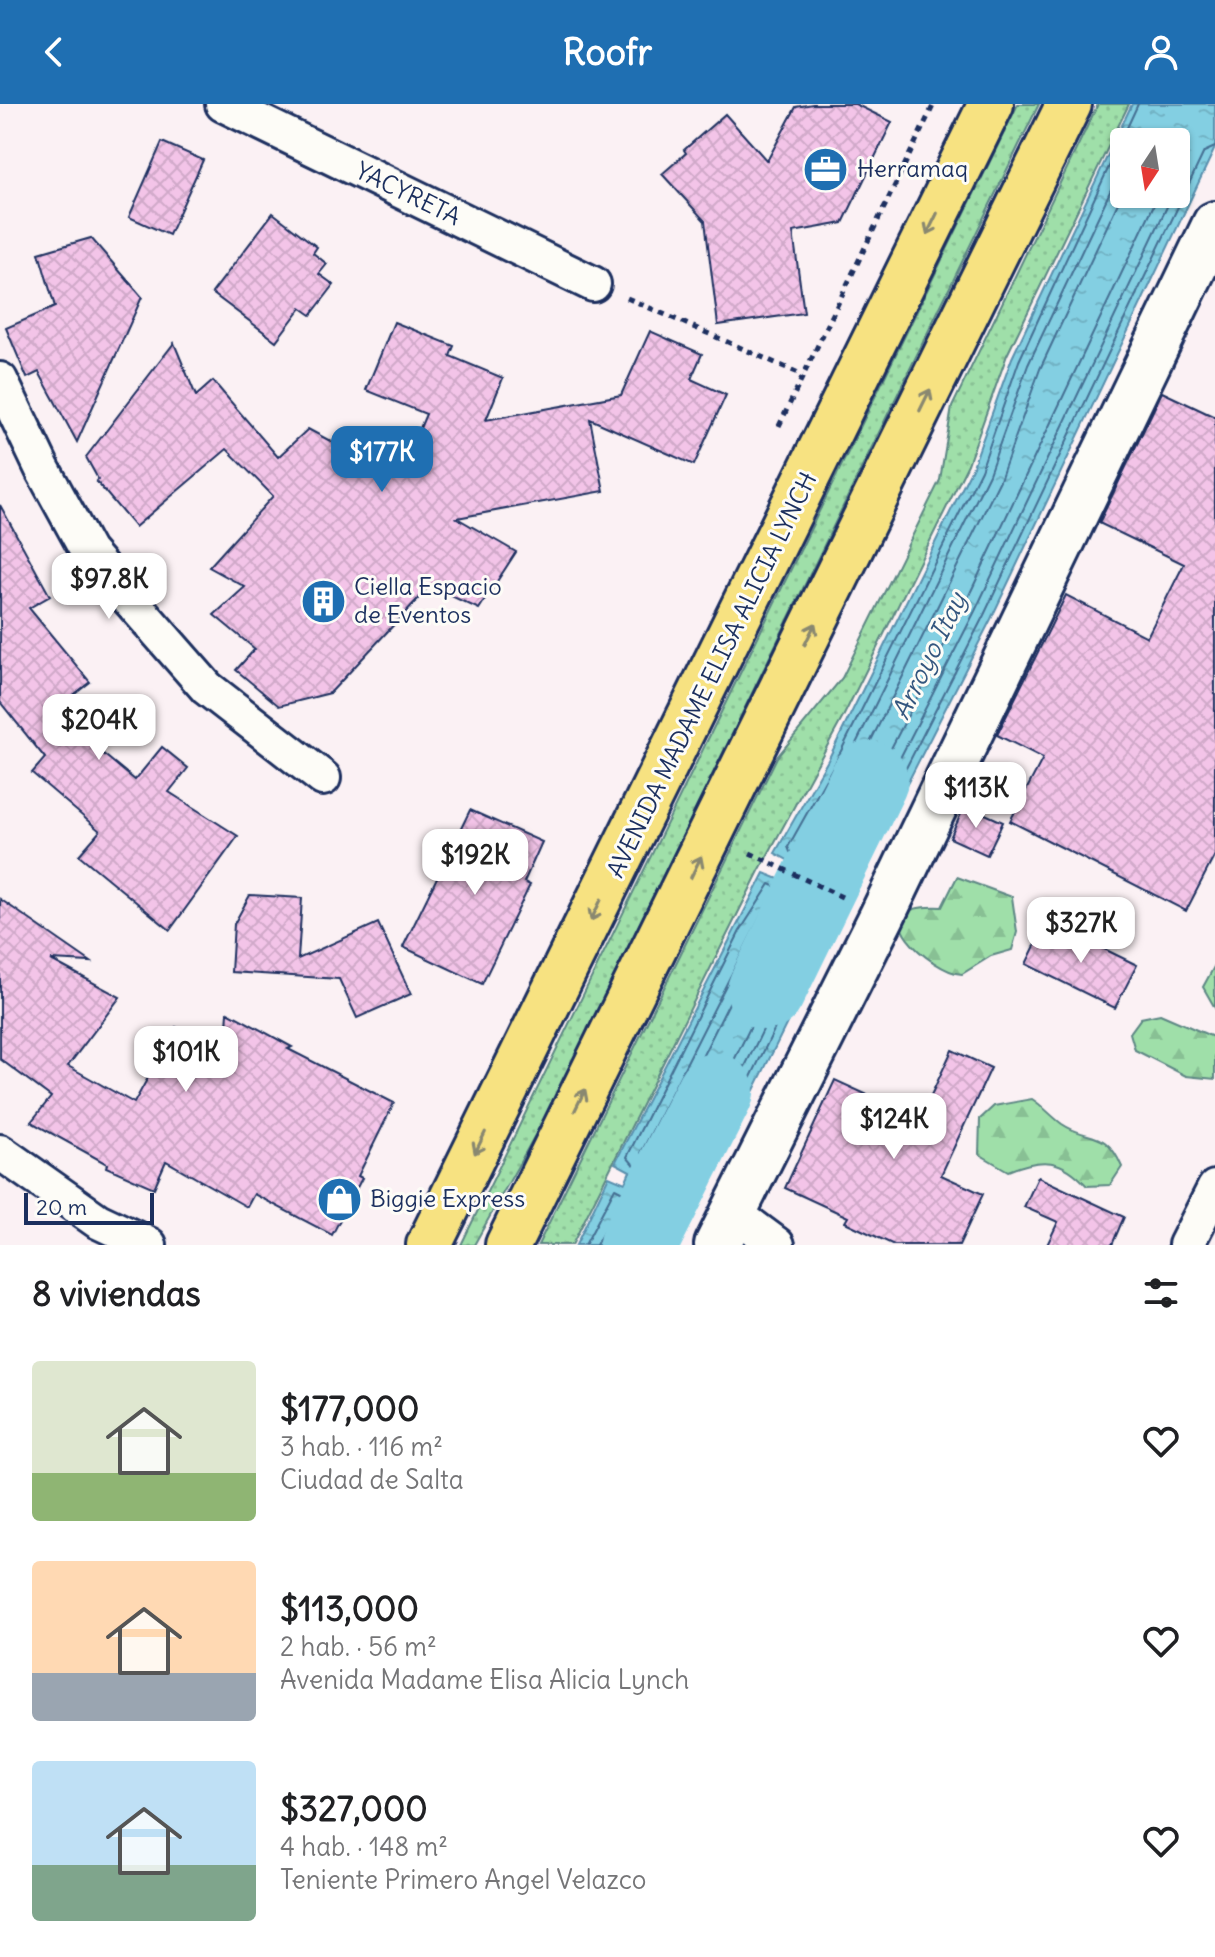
<!DOCTYPE html>
<html lang="es">
<head>
<meta charset="utf-8">
<style>
  :root { --surface:#fff; --page:#f6f6f6; --text:#202124; --muted:#757577; --accent:#1f6fb2 }
  body { margin:0; font-family:Delius,sans-serif; background:var(--page); color:var(--text); height:100vh; display:flex; flex-direction:column; font-size:30px; white-space:nowrap }
  * { box-sizing:border-box; margin:0 }
  p { font-size:26px; color:var(--muted) }
  .icon { flex:none; width:44px; height:44px; fill:none; stroke:currentColor; stroke-width:2; stroke-linecap:round; stroke-linejoin:round }
  .map { position:relative; height:1141px; overflow:hidden }
  .side { display:flex; flex-direction:column; background:var(--surface); flex:1 }
  .side>* { flex:none }
  .needle { width:52px; rotate:192deg }
  .controls { position:absolute; left:1110px; top:24px; display:grid; gap:16px }
  .controls a { display:grid; place-items:center; width:80px; height:80px; border-radius:8px; background:var(--surface); box-shadow:0 2px 6px #0004; font-size:40px }
  .scale { position:absolute; left:24px; bottom:20px; width:130px; box-sizing:border-box; padding-left:8px; border:4px solid #1b2f5e; border-top:0; font-size:22px; line-height:28px; white-space:nowrap; color:#1b2f5e; -webkit-text-stroke:6px #fdfcf7; paint-order:stroke }
  .price { position:absolute; translate:-50% -68px; padding:0 18px; border-radius:16px; background:#fff; color:#222; font-size:26px; line-height:52px; filter:drop-shadow(0 2px 4px #0008) }
  .price::after { content:''; position:absolute; left:50%; top:48px; width:24px; height:18px; margin-left:-12px; background:inherit; clip-path:polygon(0 0,100% 0,50% 100%) }
  .price.current { background:var(--accent); color:#fff }
  ul { padding:0; list-style:none }
  li { display:flex; align-items:center; gap:24px; height:200px; padding:0 32px }
  li span { display:grid; place-items:center; flex:none; width:224px; height:160px; border-radius:8px; color:#555 }
  li>.icon { margin-inline-start:auto }
  span .icon { width:96px; height:96px; fill:#fffc; stroke-width:1 }
  li b { font-size:34px }
  h2 { display:flex; justify-content:space-between; align-items:center; height:96px; padding:0 32px; font-size:34px }
  header { display:flex; justify-content:space-between; align-items:center; height:104px; padding:0 32px; background:var(--accent); color:#fff; font-size:36px; font-weight:800 }
  .map>svg:first-child { display:block }
  .grass { fill:url(#grass-dots); stroke:#5d8784; stroke-width:2 }
  .forest { fill:url(#forest-firs); stroke:#5d8784; stroke-width:2 }
  .water { fill:url(#water-ripples); stroke:#598fad; stroke-width:2; fill-rule:evenodd }
  .lines { fill:none; stroke-linecap:round; stroke-linejoin:round }
  .shore { stroke:#456f93; stroke-width:2 }
  .river { stroke:#83cfe2; stroke-width:78 }
  .building { fill:url(#building-cross-hatch); stroke:#1b2f5e; stroke-width:2 }
  .minor-casing { stroke:#1b2f5e; stroke-width:40 }
  .secondary-casing { stroke:#1b2f5e; stroke-width:50 }
  .trunk-casing { stroke:#1b2f5e; stroke-width:50 }
  .path { stroke:#1b2f5e; stroke-width:5; stroke-dasharray:6 6; stroke-linecap:butt }
  .minor { stroke:#fdfcf7; stroke-width:34 }
  .secondary { stroke:#fdfcf7; stroke-width:44 }
  .trunk { stroke:#f7e281; stroke-width:44 }
  .oneway { stroke:#898870 }
  .labels { text-anchor:middle; stroke-width:6; stroke-linejoin:round; paint-order:stroke }
  .poi-label { font-size:24px; fill:#1b2f5e; stroke:#fdfcf7; text-anchor:start }
  .street-label { font-size:24px; fill:#1b2f5e; stroke:#fdfcf7 }
  .water-label { font-size:26px; font-style:italic; fill:#35577f; stroke:#fdfcf7 }
</style>
</head>
<body>
<header><svg class="icon" aria-label="back" viewBox="0 0 24 24"><path d="M15 5l-7 7 7 7"/></svg>Roofr<svg class="icon" aria-label="person" viewBox="0 0 24 24"><circle cx="12" cy="8" r="4"/><path d="M4 21q1-7 8-7t8 7"/></svg></header>
<div class="map">
<svg width="1215" height="1141" viewBox="0 0 1215 1141">
  <defs>
    <pattern id="grass-dots" width="8" height="8" patternUnits="userSpaceOnUse" patternTransform="scale(2)"><rect width="8" height="8" fill="#9fdfa9"/><path d="M2 2h.1M6 6h.1" fill="none" stroke="#88c094" stroke-width="1.8" stroke-linecap="round"/></pattern>
    <pattern id="forest-firs" width="22" height="20" patternUnits="userSpaceOnUse" patternTransform="scale(2)"><rect width="22" height="20" fill="#9fdfa9"/><path d="M5 1l3.5 6h-7zM16 11l3.5 6h-7z" fill="#88c094"/></pattern>
    <pattern id="water-ripples" width="26" height="14" patternUnits="userSpaceOnUse" patternTransform="scale(2)"><rect width="26" height="14" fill="#83cfe2"/><path d="M2 4q2-2 4 0t4 0M15 11q2-2 4 0t4 0" fill="none" stroke="#71b2c4"/></pattern>
    <pattern id="building-cross-hatch" width="8" height="8" patternUnits="userSpaceOnUse" patternTransform="scale(2)"><rect width="8" height="8" fill="#f3c4e8"/><path d="M0 0l8 8M0 8l8-8" fill="none" stroke="#d0a9c9"/></pattern>
  </defs>
  <rect width="100%" height="100%" fill="#fbf1f4"/>
  <filter id="ink" filterUnits="userSpaceOnUse"><feTurbulence type="fractalNoise" baseFrequency=".0125" numOctaves="2"/><feDisplacementMap in="SourceGraphic" scale="16" xChannelSelector="R" yChannelSelector="G"/><feConvolveMatrix kernelMatrix="1 2 1 2 8 2 1 2 1" color-interpolation-filters="sRGB"/></filter>
  <g filter="url(#ink)">
    <g class="grass">
      <path d="M1018,0H1039L549,1006L474,1141H461Z"/>
      <path d="M1098,0H1129L1007,251L968,360L843,613L759,767L572,1141H538L777,653L842,574L940,376L952,303Z"/>
    </g>
    <g class="forest">
      <path d="M957,773L1012,793L1017,828L1012,846L991,852L962,870C933,869 852,799 942,803Z"/>
      <path d="M1215,861V904L1203,883Z"/>
      <path d="M1160,910L1213,933L1215,930V975L1186,972L1135,946L1130,929L1141,914Z"/>
      <path d="M1032,995C1043,1002 1051,1012 1062,1020C1088,1038 1105,1023 1122,1063L1110,1081L1087,1082C1062,1054 1042,1053 1008,1067L979,1050L980,1015L994,1002Z"/>
    </g>
    <path class="water" d="M1132,0H1215V44L991,515L852,788L792,757L782,776L843,805L698,1100L630,1068L626,1081L691,1113L678,1141H576L609,1072L625,1079L630,1067L615,1059L764,769L781,776L791,758L775,749L828,656L973,362L1012,254ZM1124,38H1176V90H1124Z"/>
    <g class="lines">
      <g class="shore">
        <path d="M1138,0L1019,257L981,366L835,659L788,743L790,748L845,776L850,774L984,511L1204,48L1215,43"/>
        <path d="M1124,58L1028,261L989,370L844,664L802,738L804,743L841,762L846,760L975,507L1173,90"/>
        <path d="M1124,86L1040,265L1000,376L855,669L819,733L820,738L835,746L840,744L964,502L1159,90"/>
        <path d="M770,780L828,807L830,811L696,1086L691,1088L633,1060L627,1053L740,827Z"/>
        <path d="M775,793L815,812L817,816L691,1072L686,1074L642,1053L641,1049L770,794Z"/>
        <path d="M779,808L798,817L800,822L685,1056L680,1058L658,1048L657,1043L760,837Z"/>
        <path d="M585,1141L615,1084L678,1116L671,1141"/>
        <path d="M596,1141L619,1098L665,1120L661,1141"/>
      </g>
      <g class="river">
        <path d="M766,887L869,676"/>
        <path d="M638,1141L715,988"/>
      </g>
    </g>
    <g class="building">
      <path d="M813,0H855L892,18L843,119L793,128L804,209L718,221L705,117L662,70L686,49L684,46L725,10L767,57L796,3Z"/>
      <path d="M162,38L203,56L169,131L129,113Z"/>
      <path d="M273,109L317,143L313,149L327,160L319,170L334,181L311,211L301,204L276,237L212,189Z"/>
      <path d="M91,134L142,193L77,338L39,268L27,274L6,224L55,203L39,149Z"/>
      <path d="M394,218L454,242L450,252L503,274L486,316L621,291L650,227L702,250L691,275L726,291L694,361L590,315L604,387L457,414L516,448L479,505L430,482L330,589L279,602L236,566L255,545L214,511L245,483L209,463L273,392L227,345L135,423L96,377L98,375L86,353L174,239L196,292L213,277L278,353L308,325L399,374L426,310L366,286Z"/>
      <path d="M1162,288L1215,313V751L1186,807L1010,717L1043,654L997,631L1066,491L1147,533L1184,460L1099,419Z"/>
      <path d="M0,401L50,492L29,504L90,578L52,608L135,676L162,643L188,664L169,688L238,732L170,826L79,751L100,727L32,669L45,654L0,598Z"/>
      <path d="M965,701L1003,718L987,751L950,734Z"/>
      <path d="M470,706L542,738L524,778L530,781L482,880L403,843Z"/>
      <path d="M250,791L302,794L298,855L378,819L411,890L357,914L339,875L231,868L234,820Z"/>
      <path d="M0,795L91,858L51,856L120,893L68,962L134,999L176,923L225,950L228,908L292,943L288,945L394,999L358,1072L362,1074L332,1131L254,1090L247,1103L166,1057L154,1084L106,1063L107,1060L31,1018L51,993L0,955Z"/>
      <path d="M1047,817L1137,861L1115,904L1026,860Z"/>
      <path d="M952,946L991,964L941,1071L983,1090L959,1141H894L845,1118L848,1113L785,1084L835,976L920,1015Z"/>
      <path d="M1038,1073L1124,1113L1112,1141H1047L1058,1118L1024,1103Z"/>
    </g>
    <g class="lines">
      <defs>
        <g id="minor">
          <path d="M223,0L593,180"/>
          <path d="M0,276L43,366L88,448L207,584L323,674"/>
          <path d="M0,1048L98,1117L149,1141"/>
          <path d="M734,1109L777,1141"/>
          <path d="M1186,1141L1215,1084"/>
        </g>
        <path id="secondary" d="M717,1141L882,812L1215,120"/>
        <g id="trunk">
          <path d="M429,1141L991,0"/>
          <path d="M508,1141L1069,0"/>
        </g>
      </defs>
      <use href="#minor" class="minor-casing"/>
      <use href="#secondary" class="secondary-casing"/>
      <use href="#trunk" class="trunk-casing"/>
      <g class="path">
        <path d="M627,194L803,271"/>
        <path d="M779,322L934,0"/>
        <path d="M750,749L842,793"/>
      </g>
      <use href="#minor" class="minor"/>
      <use href="#secondary" class="secondary"/>
      <use href="#trunk" class="trunk"/>
    </g>
    <defs><path id="oneway-shaft" d="M-6 0H5M1.5-3L5.5 0L1.5 3" fill="none" stroke-width="1.6" stroke-linecap="round" stroke-linejoin="round" transform="scale(2)"/></defs>
    <g class="oneway">
      <use href="#oneway-shaft" transform="translate(932 120) rotate(116)"/>
      <use href="#oneway-shaft" transform="translate(925 296) rotate(-64)"/>
      <use href="#oneway-shaft" transform="translate(810 530) rotate(-64)"/>
      <use href="#oneway-shaft" transform="translate(696 763) rotate(-64)"/>
      <use href="#oneway-shaft" transform="translate(596 806) rotate(116)"/>
      <use href="#oneway-shaft" transform="translate(580 996) rotate(-64)"/>
      <use href="#oneway-shaft" transform="translate(480 1039) rotate(116)"/>
    </g>
  </g>
  <defs>
    <symbol id="office-disc" viewBox="-11 -11 22 22"><circle r="9.5" fill="#1f6fb2" stroke="#fdfcf7"/><path d="M-6-3h4V-5.5h4V-3h4V5H-6ZM-1-4.5V-3h2v-1.5ZM-6 0V1H6V0Z" fill="#fff"/></symbol>
    <symbol id="building-disc" viewBox="-11 -11 22 22"><circle r="9.5" fill="#1f6fb2" stroke="#fdfcf7"/><path d="M-4-6H4V6H1V3H-1V6H-4ZM-2.5-4.3h1.7v1.8h-1.7ZM.8-4.3h1.7v1.8H.8ZM-2.5-1h1.7V.8h-1.7ZM.8-1h1.7V.8H.8Z" fill="#fff"/></symbol>
    <symbol id="shop-disc" viewBox="-11 -11 22 22"><circle r="9.5" fill="#1f6fb2" stroke="#fdfcf7"/><path d="M-5-2.5h2.3a2.7 3.5 0 0 1 5.4 0H5L5.5 6h-11ZM-1.5-2.5h3a1.5 2.3 0 0 0-3 0Z" fill="#fff"/></symbol>
  </defs>
  <g fill-rule="evenodd">
    <use href="#office-disc" x="800" y="40" width="51" height="51"/>
    <use href="#building-disc" x="298" y="472" width="51" height="51"/>
    <use href="#shop-disc" x="314" y="1070" width="51" height="51"/>
  </g>
  <g class="labels">
    <g class="poi-label">
      <text x="857" y="73">Herramaq</text>
      <text x="354" y="491">Ciella Espacio<tspan x="354" dy="28">de Eventos</tspan></text>
      <text x="370" y="1103">Biggie Express</text>
    </g>
    <g class="street-label">
      <text transform="translate(408 90) rotate(26)" y="8">YACYRETA</text>
      <text transform="translate(712 571) rotate(-64)" y="8">AVENIDA MADAME ELISA ALICIA LYNCH</text>
    </g>
    <g class="water-label">
      <text transform="translate(929 552) rotate(-64)" y="9">Arroyo Itay</text>
    </g>
  </g>
</svg>
<div class="controls">
<a><svg class="needle" viewBox="-14 -14 28 28"><path d="M0-13l5 13h-10z" fill="#e53935"/><path d="M0 13l5-13h-10z" fill="#757577"/></svg></a>
</div>
<div class="scale">20 m</div>
<b class="price current" style="left:382px;top:390px">$177K</b>
<b class="price" style="left:109px;top:517px">$97.8K</b>
<b class="price" style="left:99px;top:658px">$204K</b>
<b class="price" style="left:976px;top:726px">$113K</b>
<b class="price" style="left:475px;top:793px">$192K</b>
<b class="price" style="left:1081px;top:861px">$327K</b>
<b class="price" style="left:186px;top:990px">$101K</b>
<b class="price" style="left:894px;top:1057px">$124K</b>
</div>
<section class="side">
<h2>8 viviendas<svg class="icon" aria-label="filters" viewBox="0 0 24 24"><path d="M4 7h16M4 17h16"/><circle cx="9" cy="7" r="2"/><circle cx="15" cy="17" r="2"/></svg></h2>
<ul>
<li><span style="background:linear-gradient(#dfe7d0 70%,#8fb573 0)"><svg class="icon" aria-label="home" viewBox="0 0 24 24"><path d="M3 11l9-7 9 7M6 9v11h12V9"/></svg></span><div><b>$177,000</b><p>3 hab. · 116 m²</p><p>Ciudad de Salta</p></div><svg class="icon" aria-label="heart" viewBox="0 0 24 24"><path d="M12 20l-8-8c-3-5 5-10 8-4 3-6 11-1 8 4z"/></svg></li>
<li><span style="background:linear-gradient(#ffd9b3 70%,#9aa5b1 0)"><svg class="icon" aria-label="home" viewBox="0 0 24 24"><path d="M3 11l9-7 9 7M6 9v11h12V9"/></svg></span><div><b>$113,000</b><p>2 hab. · 56 m²</p><p>Avenida Madame Elisa Alicia Lynch</p></div><svg class="icon" aria-label="heart" viewBox="0 0 24 24"><path d="M12 20l-8-8c-3-5 5-10 8-4 3-6 11-1 8 4z"/></svg></li>
<li><span style="background:linear-gradient(#bfe0f5 65%,#7fa58c 0)"><svg class="icon" aria-label="home" viewBox="0 0 24 24"><path d="M3 11l9-7 9 7M6 9v11h12V9"/></svg></span><div><b>$327,000</b><p>4 hab. · 148 m²</p><p>Teniente Primero Angel Velazco</p></div><svg class="icon" aria-label="heart" viewBox="0 0 24 24"><path d="M12 20l-8-8c-3-5 5-10 8-4 3-6 11-1 8 4z"/></svg></li>
</ul>
</section>
</body>
</html>
